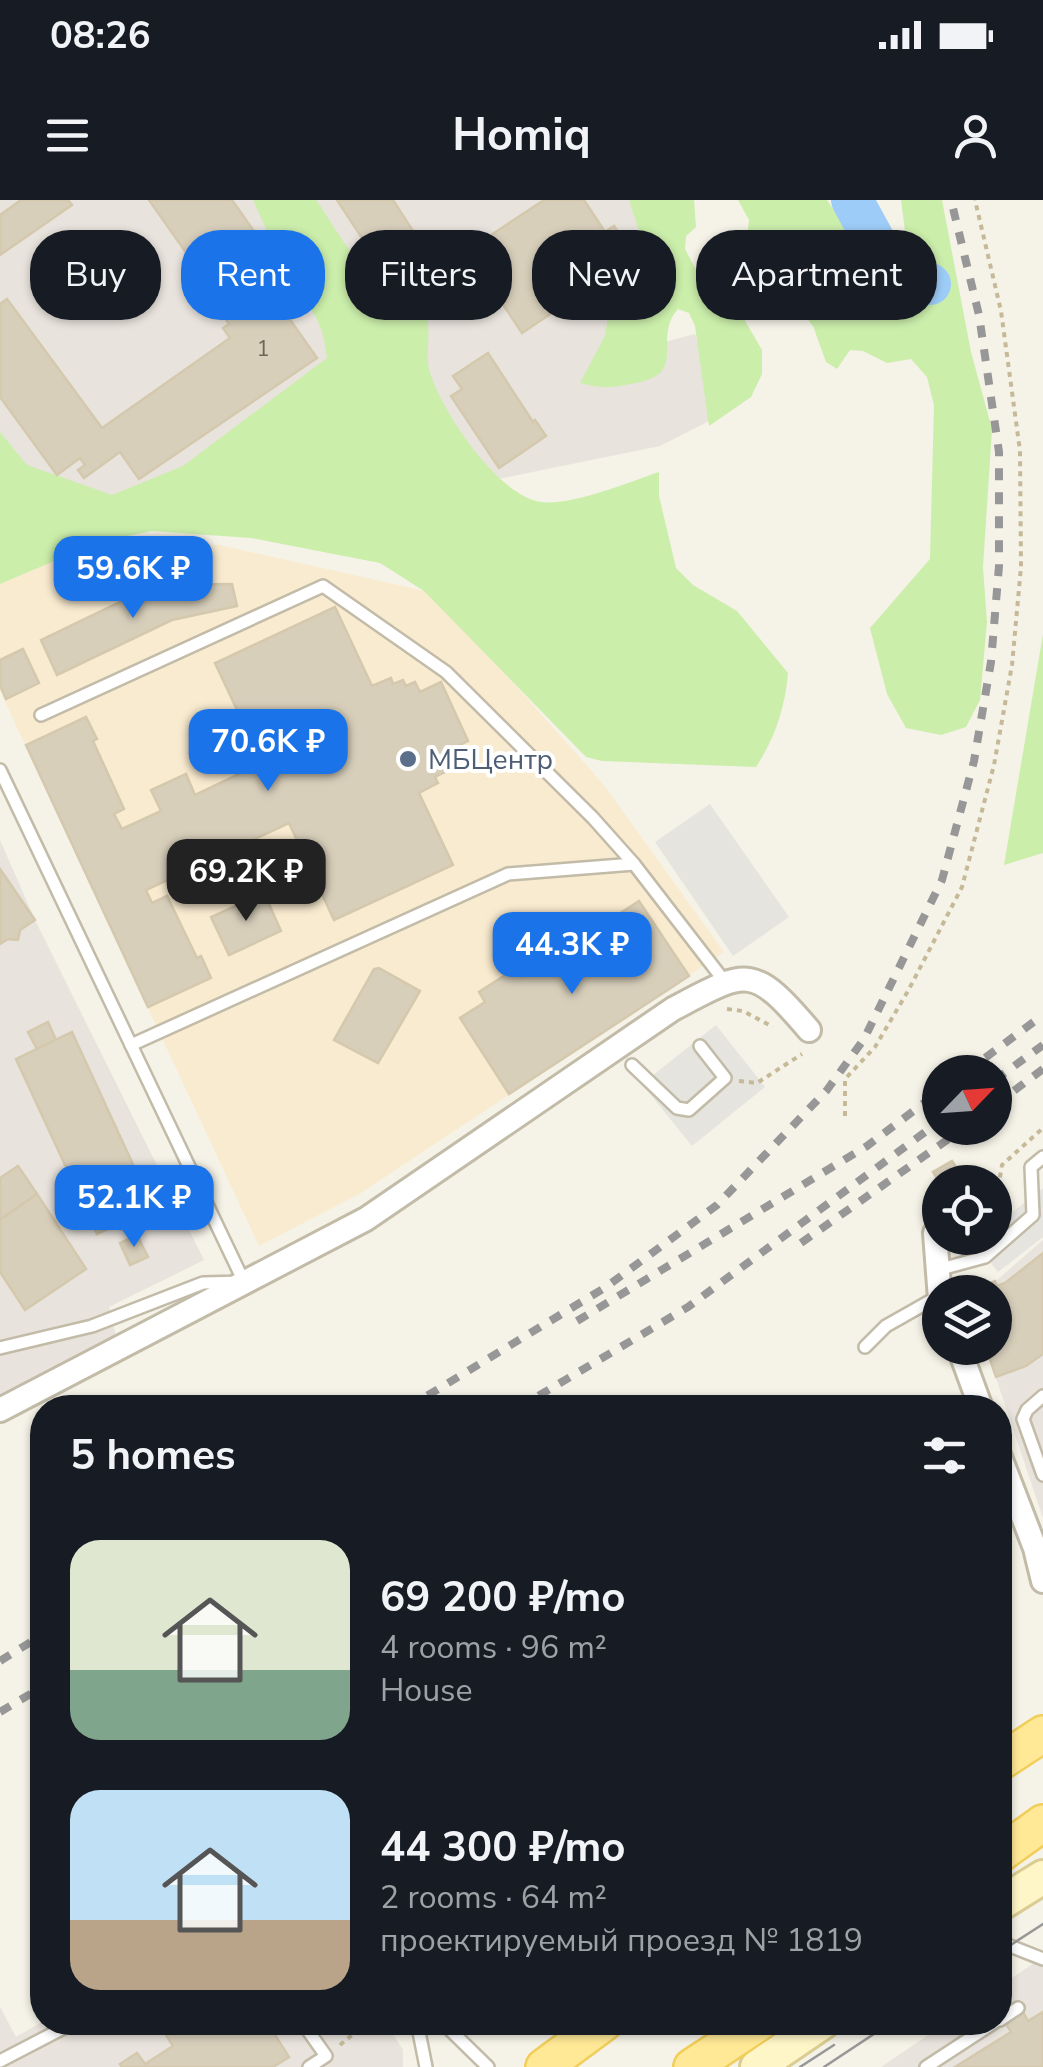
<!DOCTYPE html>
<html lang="en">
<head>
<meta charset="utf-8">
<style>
  :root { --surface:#171b24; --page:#242831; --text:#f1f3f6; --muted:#9ea1a6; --accent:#1a73e8 }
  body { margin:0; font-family:"Nunito Sans",sans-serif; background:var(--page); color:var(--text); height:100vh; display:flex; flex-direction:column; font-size:38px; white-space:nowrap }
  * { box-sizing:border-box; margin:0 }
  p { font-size:32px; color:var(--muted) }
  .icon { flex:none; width:55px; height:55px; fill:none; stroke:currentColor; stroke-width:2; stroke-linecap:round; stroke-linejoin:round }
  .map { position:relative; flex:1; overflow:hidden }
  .panel { position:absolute; left:30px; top:1195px; width:982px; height:640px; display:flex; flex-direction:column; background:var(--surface); border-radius:40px; box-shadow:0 2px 8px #0004 }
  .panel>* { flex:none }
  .top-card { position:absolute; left:30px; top:30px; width:985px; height:90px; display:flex; gap:20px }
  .needle { width:65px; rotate:65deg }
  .fabs { position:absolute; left:922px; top:855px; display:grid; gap:20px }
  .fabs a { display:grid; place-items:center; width:90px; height:90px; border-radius:50%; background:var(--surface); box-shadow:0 2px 8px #0004; font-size:50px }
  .price { position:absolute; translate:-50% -85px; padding:0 22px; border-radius:20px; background:var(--accent); color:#fff; font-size:32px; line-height:65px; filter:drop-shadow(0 2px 5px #0008) }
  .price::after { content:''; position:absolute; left:50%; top:60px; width:30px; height:22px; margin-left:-15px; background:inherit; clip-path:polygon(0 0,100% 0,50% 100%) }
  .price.active { background:#222; color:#fff }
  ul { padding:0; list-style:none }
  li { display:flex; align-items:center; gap:30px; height:250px; padding:0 40px }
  li span { display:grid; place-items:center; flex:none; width:280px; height:200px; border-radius:30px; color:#555 }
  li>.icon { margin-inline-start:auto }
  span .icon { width:120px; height:120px; fill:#fffc; stroke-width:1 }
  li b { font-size:42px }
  h2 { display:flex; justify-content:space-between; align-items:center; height:120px; padding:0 40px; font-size:42px }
  .tag { padding:0 35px; border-radius:40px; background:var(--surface); box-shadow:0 2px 8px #0004; font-size:35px; line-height:90px }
  .tag.active { background:var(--accent); color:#fff }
  .status { display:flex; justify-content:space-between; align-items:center; height:70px; padding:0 50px; background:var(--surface); direction:ltr }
  .status svg { height:28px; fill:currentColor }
  header { display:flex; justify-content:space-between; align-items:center; height:130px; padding:0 40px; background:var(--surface); font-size:45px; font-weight:700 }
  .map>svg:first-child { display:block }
  .commercial { fill:#f9ebd0 }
  .industrial { fill:#e8e3dc }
  .green { fill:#cbeeab }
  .parking { fill:#e6e4df }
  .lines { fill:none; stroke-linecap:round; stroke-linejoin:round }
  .river { stroke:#9dccf8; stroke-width:42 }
  .building { fill:#d8cfbb; stroke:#d4c8ad; stroke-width:2.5 }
  .lane-casing { stroke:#c2bba8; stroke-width:16 }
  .street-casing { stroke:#c2bba8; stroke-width:28 }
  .secondary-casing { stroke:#dacc92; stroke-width:38 }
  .primary-casing { stroke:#f1ce59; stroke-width:40 }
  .path { stroke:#c5b998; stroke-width:4; stroke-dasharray:5 5; stroke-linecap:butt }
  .lane { stroke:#fff; stroke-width:11 }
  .street { stroke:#fff; stroke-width:22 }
  .secondary { stroke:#fff6c7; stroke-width:32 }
  .primary { stroke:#ffe996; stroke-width:35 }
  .tram { stroke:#979797; stroke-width:2.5 }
  .rail { stroke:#979797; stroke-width:8; stroke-dasharray:12 12; stroke-linecap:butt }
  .service-dot { fill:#5c6f8a; stroke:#fff; stroke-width:4 }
  .labels { text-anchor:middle; stroke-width:8; stroke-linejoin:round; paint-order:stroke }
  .number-label { font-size:22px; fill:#6d6656 }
  .service-label { font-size:28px; fill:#4e5e75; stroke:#fff; text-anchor:start }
</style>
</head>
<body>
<div class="status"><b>08:26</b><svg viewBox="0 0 49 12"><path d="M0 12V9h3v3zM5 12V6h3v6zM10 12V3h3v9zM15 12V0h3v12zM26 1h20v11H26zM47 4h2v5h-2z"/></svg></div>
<header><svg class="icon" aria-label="menu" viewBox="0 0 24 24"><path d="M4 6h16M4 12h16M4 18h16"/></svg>Homiq<svg class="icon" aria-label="person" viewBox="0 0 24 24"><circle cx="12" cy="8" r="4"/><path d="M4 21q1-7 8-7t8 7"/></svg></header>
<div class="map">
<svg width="1043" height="1867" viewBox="0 0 1043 1867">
  <rect width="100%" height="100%" fill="#f5f2e7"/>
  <path class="commercial" d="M219,345L434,393L603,584L724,752L361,993L259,1046L0,491V378L34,357Z"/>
  <g class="industrial">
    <path d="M0,0H643L665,142L695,134L721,215L660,246L419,295L0,302Z"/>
    <path d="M0,640L35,720L204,1060L109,1107L116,1136L0,1195Z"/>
    <path d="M1043,1040V1318L986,1148H995V1092H966L996,1081Z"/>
    <path d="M1043,1757V1867H881L946,1823L1000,1822V1786Z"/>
    <path d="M0,1807L16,1837L42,1822L386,1823L403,1850V1867H0Z"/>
  </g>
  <g class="green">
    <path d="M253,0H316C330,19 348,54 366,67C384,81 409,87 422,107C435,127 423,151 430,173C443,213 497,295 541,302C572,306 629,282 659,272V296L676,368L693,385L737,411L788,473C785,508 775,538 756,567L602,561L586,557L424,391L380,363L251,338L152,331L99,342L0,384V232L27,265L112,295L183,266L327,158C322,111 307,110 287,73C275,49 264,24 253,0Z"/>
    <path d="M629,0H694L696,27L686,36L685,49L703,83L737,107L762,150V174L751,197L709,226L695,126L689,113L678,109C651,139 690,173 635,183C612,188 603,189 580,183L605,136L612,92L644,46Z"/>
    <path d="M738,0H827L866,59L902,54L906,39L901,0H942L971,152L992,229L983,367L987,422L980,500L966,527L941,535L906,528L887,494L870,428L930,359L934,205L927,177L911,159L887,163L863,151L850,150L837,169L826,162L813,126L795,104L773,93L746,48L749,20Z"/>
    <path d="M1043,434V653L1004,665Z"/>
  </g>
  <g class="parking">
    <path d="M710,604L789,717L733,756L655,642Z"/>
    <path d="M716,825L765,887L692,946L642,884Z"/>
    <path d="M1043,988V1037L998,1072L974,1042L980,1038H995V1026Z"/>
  </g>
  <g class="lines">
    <path class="river" d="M852,0L891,71L930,84"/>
  </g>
  <g class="building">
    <path d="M21,0H68L72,5L0,55V15Z"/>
    <path d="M149,0H232L291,84L274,97L317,158L139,279L120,252L84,278L78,270L85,265L80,258L57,275L0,197V104L7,99L102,228L230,138L223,128L229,124L220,111L225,108Z"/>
    <path d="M337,0H393L422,45L383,70Z"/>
    <path d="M544,0H584L605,32L614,26L635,57L522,133L467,51Z"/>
    <path d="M102,46L124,77L80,108L58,77Z"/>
    <path d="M488,153L533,222L535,220L546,236L499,268L451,196L462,189L453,176Z"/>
    <path d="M232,384L237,406L172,420L57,475L41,440L155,385Z"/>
    <path d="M335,407L372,486L391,478L393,484L403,480L406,486L415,482L420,492L441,482L468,541L447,551L452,561L442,566L445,572L435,577L438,583L419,593L453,665L334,720L289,623L146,690L152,703L167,696L197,758L201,756L211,778L148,807L26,545L86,517L97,539L93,541L124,609L114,614L122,629L161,611L151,590L186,574L195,595L262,563L215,463Z"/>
    <path d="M23,449L39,483L6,499L0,485V460Z"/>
    <path d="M0,669L35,720L20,730L18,740L8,739L0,744Z"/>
    <path d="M264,693L281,731L229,755L211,717Z"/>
    <path d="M639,701L689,776L509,894L460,818L485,802L479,792L516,768L522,777Z"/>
    <path d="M379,768L420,791L378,863L334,840L374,769Z"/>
    <path d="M48,822L56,840L37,849L28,832Z"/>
    <path d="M72,832L153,1008L97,1034L16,859Z"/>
    <path d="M952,961L966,982L940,983L933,972Z"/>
    <path d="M18,966L37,994L0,1020V978Z"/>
    <path d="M37,994L86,1069L25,1110L0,1072V1020Z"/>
    <path d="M137,1035L148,1057L130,1065L120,1043Z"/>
    <path d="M1043,1053V1154L1026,1166L996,1177L986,1148H995V1092H966L995,1081L997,1086L1005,1083Z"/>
    <path d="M1021,1808L1028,1821L1043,1812V1867H955L1011,1832L1003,1819Z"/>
    <path d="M158,1822H267L289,1857L273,1867H122L120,1864L137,1853L145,1864L173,1846Z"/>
  </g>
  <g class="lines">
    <defs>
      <g id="lane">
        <path d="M41,515L323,386L446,472L593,618L634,664L725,782"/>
        <path d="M0,570L244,1082L203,1083L92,1126L0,1148"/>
        <path d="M131,845L508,674L634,664"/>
        <path d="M632,865L677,908L689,910L725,878L700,846"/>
        <path d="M937,1070L985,1057L1033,1015L1031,967L1043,957"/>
        <path d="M865,1147L886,1126L939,1096"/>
        <path d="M1043,1196L1027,1210L1023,1219L1043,1275"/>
        <path d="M42,1602L39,1604L42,1610"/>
        <path d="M1000,1742L1043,1759"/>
        <path d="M38,1789L42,1786"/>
        <path d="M1000,1820L1018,1808"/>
        <path d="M302,1822L326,1856L309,1867"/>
        <path d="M417,1822L426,1867"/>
        <path d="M442,1822L488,1867"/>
        <path d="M0,1861L75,1822"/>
        <path d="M926,1867L995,1822"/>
      </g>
      <g id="street">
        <path d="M935,1033L940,1099"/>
        <path d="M959,1148L981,1208"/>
        <path d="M0,1210L366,1019L673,809C747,770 752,763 809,830"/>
        <path d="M1000,1257L1035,1348L1043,1381"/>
      </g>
      <g id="secondary">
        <path d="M1000,1704L1043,1677"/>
        <path d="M757,1867L823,1822"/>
      </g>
      <g id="primary">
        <path d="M1000,1562L1043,1534"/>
        <path d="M1000,1654L1043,1623"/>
        <path d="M544,1867L605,1822"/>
        <path d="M692,1867L760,1822"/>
      </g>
    </defs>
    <use href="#lane" class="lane-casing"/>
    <use href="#street" class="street-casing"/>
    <use href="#secondary" class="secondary-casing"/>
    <use href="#primary" class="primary-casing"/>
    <g class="path">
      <path d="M727,809L743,811L773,827"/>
      <path d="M739,881L757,883L802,854"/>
      <path d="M845,916V879L875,847L908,791L962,687L994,565L1012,465L1021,367L1020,251L1001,111L975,0"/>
      <path d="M995,1007L1002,965L1043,928"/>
      <path d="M340,1845L368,1822"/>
    </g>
    <use href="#lane" class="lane"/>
    <use href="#street" class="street"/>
    <use href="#secondary" class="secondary"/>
    <use href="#primary" class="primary"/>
    <g class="tram">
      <path d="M1000,1752L1043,1724"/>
      <path d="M800,1867L834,1845"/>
      <path d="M824,1867L892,1822"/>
    </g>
    <g class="rail">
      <path d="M966,872L1043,815"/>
      <path d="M995,880L1043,845"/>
      <path d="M995,905L1043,869"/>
      <path d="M801,1043L964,928"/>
      <path d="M577,1121L867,946L940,891"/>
      <path d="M407,1208L606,1087L717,1005L827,890L864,839L942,680L974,561L991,462L999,366V252L979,115L951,0"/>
      <path d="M518,1208L688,1107L940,921"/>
      <path d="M0,1461L42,1435"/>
      <path d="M0,1512L42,1487"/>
    </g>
  </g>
  <circle class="service-dot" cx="408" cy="559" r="10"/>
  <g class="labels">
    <g class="number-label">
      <text x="263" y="156">1</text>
    </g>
    <g class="service-label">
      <text x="428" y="569">МБЦентр</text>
    </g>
  </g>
</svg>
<div class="fabs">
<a><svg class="needle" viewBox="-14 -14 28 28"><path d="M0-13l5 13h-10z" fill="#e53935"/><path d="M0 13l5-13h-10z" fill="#9ea1a6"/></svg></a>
<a><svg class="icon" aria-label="locate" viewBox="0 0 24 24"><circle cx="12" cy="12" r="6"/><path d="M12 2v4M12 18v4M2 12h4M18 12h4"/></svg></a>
<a><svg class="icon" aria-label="layers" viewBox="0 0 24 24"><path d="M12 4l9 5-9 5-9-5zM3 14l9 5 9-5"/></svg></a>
</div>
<b class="price" style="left:133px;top:421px">59.6K ₽</b>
<b class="price" style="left:268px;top:594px">70.6K ₽</b>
<b class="price active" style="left:246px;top:724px">69.2K ₽</b>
<b class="price" style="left:572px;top:797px">44.3K ₽</b>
<b class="price" style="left:134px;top:1050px">52.1K ₽</b>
<div class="top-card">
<a class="tag">Buy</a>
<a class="tag active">Rent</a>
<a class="tag">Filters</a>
<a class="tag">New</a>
<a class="tag">Apartment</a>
</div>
<section class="panel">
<h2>5 homes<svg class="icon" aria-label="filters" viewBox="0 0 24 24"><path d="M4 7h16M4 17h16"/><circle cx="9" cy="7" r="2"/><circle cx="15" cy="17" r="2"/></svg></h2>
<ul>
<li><span style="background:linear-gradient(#dfe7d0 65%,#7fa58c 0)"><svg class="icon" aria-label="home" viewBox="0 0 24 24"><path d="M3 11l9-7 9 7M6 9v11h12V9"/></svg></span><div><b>69 200 ₽/mo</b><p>4 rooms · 96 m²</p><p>House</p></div></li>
<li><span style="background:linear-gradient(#bfe0f5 65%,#b9a48a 0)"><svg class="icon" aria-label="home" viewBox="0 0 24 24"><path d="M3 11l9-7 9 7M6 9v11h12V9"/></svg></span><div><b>44 300 ₽/mo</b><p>2 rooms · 64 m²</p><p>проектируемый проезд № 1819</p></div></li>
</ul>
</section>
</div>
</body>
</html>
